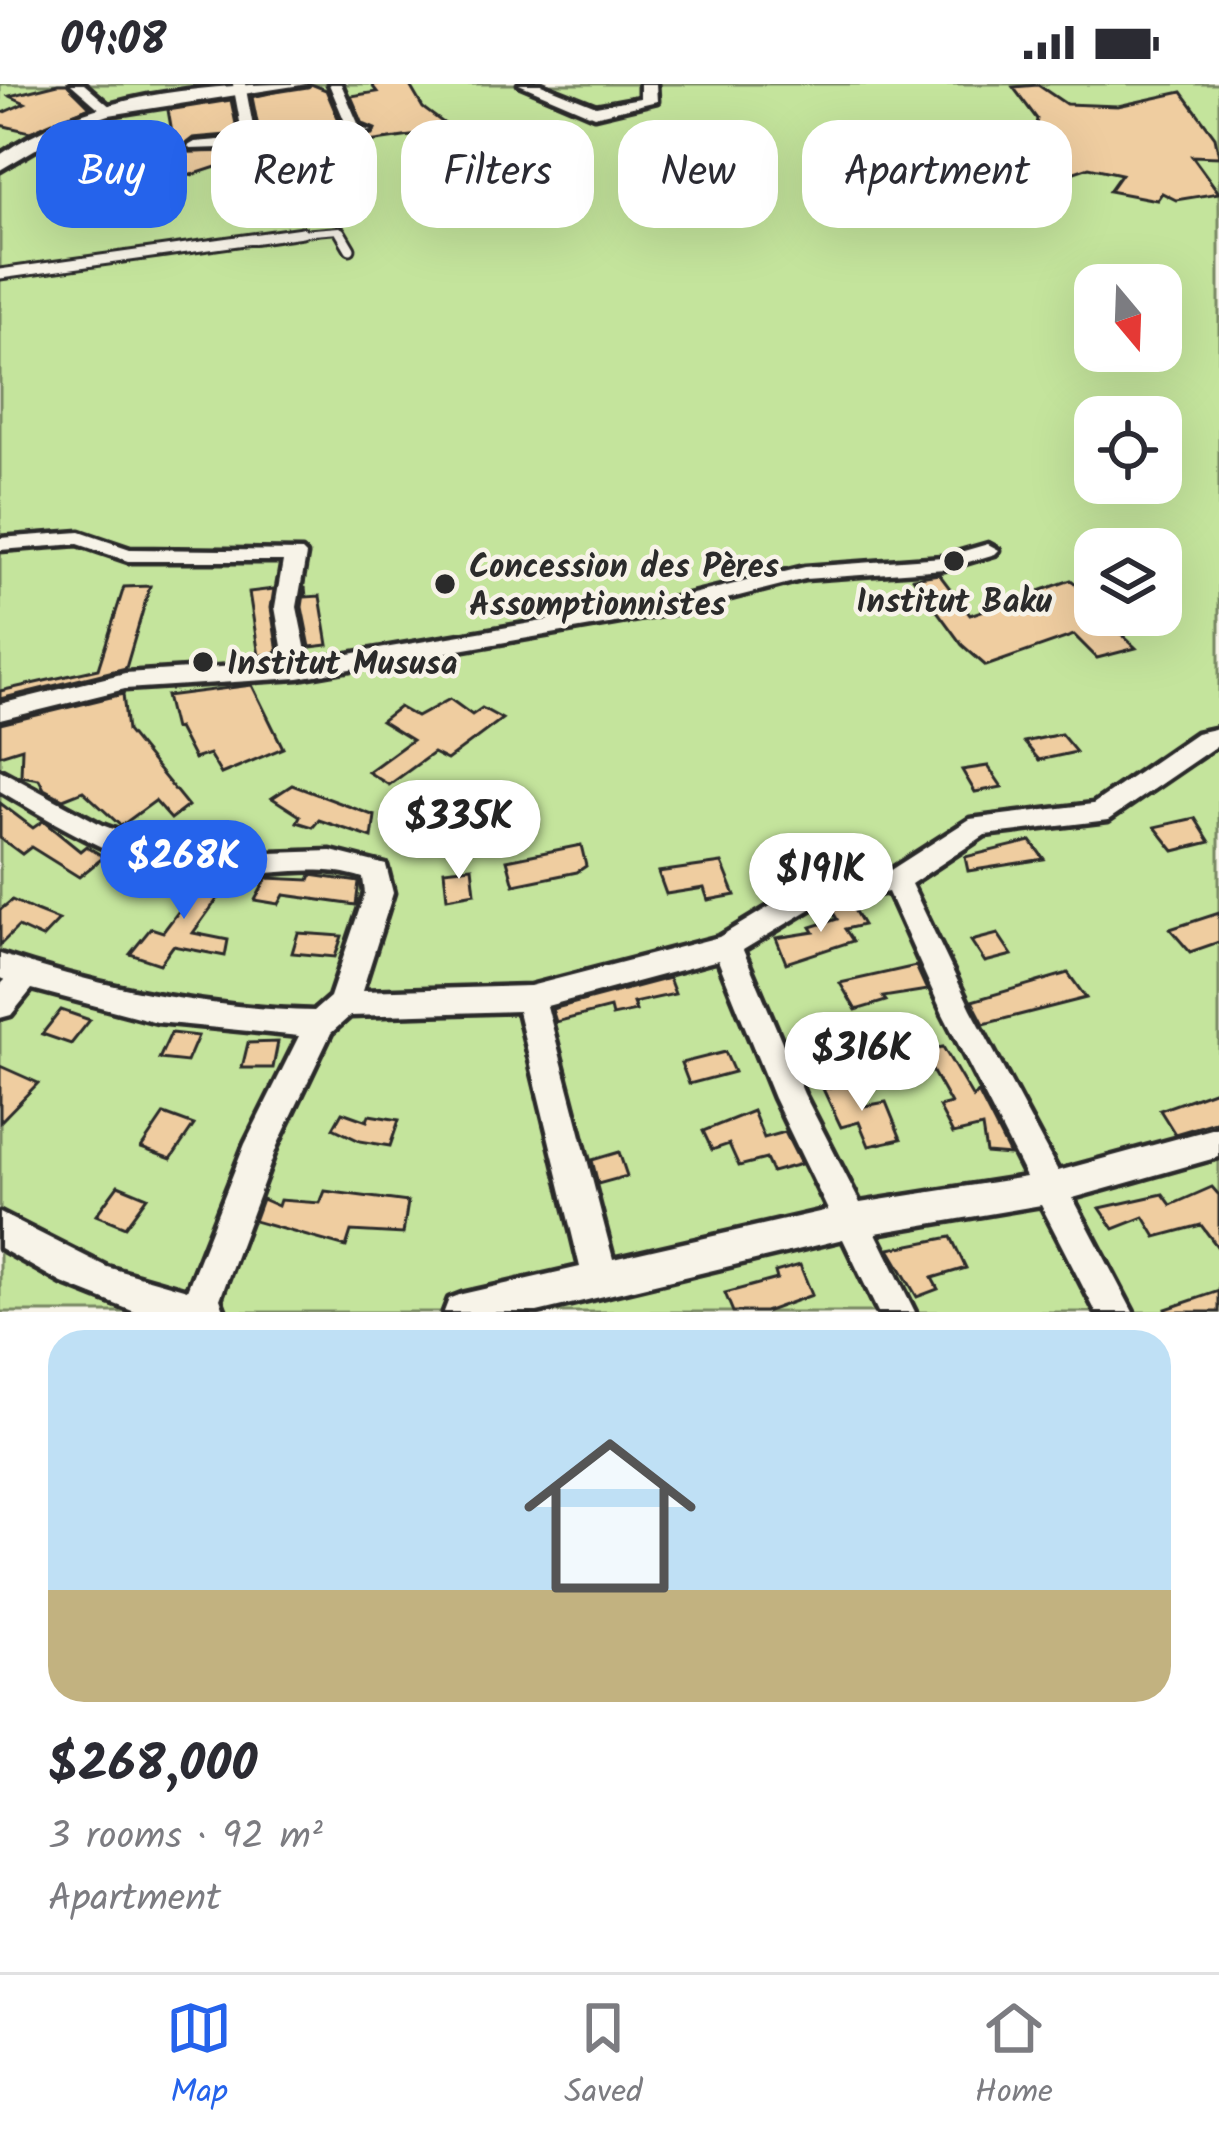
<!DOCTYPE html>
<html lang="en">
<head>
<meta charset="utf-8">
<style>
  :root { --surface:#fff; --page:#f7f7f7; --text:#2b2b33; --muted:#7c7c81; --line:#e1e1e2; --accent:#2563eb }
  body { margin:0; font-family:Kalam,sans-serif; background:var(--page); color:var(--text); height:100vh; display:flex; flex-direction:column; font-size:45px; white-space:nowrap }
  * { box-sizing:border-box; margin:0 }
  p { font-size:39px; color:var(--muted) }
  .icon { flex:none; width:66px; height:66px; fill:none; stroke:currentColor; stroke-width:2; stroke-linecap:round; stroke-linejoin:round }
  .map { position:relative; height:1228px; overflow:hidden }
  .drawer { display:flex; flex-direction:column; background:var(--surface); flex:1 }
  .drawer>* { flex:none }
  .banner { position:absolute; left:36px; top:36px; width:1149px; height:108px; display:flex; gap:24px }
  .needle { width:78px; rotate:161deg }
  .controls { position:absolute; left:1074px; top:180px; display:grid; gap:24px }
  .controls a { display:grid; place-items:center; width:108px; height:108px; border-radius:24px; background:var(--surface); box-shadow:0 12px 48px #0002; font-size:60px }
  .price { position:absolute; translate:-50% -102px; padding:0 27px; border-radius:42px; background:#fff; color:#222; font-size:39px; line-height:78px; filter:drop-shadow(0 3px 6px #0008) }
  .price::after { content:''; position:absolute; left:50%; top:72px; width:36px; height:27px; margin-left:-18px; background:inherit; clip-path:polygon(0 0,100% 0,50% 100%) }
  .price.active { background:var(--accent); color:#fff }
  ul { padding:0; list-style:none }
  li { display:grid; align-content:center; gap:24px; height:636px; padding:0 48px }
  li span { display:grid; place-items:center; height:372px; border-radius:36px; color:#555 }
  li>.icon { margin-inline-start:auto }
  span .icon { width:216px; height:216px; fill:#fffc; stroke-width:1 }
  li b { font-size:51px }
  .pill { padding:0 42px; border-radius:36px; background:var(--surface); box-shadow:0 12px 48px #0002; font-size:42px; line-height:108px }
  .pill.active { background:var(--accent); color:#fff }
  .status { display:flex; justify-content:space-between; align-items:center; height:84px; padding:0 60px; background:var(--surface); direction:ltr }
  .status svg { height:33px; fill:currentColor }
  .tab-bar { display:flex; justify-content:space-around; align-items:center; height:168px; border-top:3px solid var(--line); background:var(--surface); font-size:33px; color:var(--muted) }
  .tab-bar a { display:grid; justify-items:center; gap:6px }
  .tab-bar .active { color:var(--accent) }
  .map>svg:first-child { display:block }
  .green { fill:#c4e49c; stroke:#788864; stroke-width:3; fill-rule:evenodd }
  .building { fill:#efcda0; stroke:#2b2b2b; stroke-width:3 }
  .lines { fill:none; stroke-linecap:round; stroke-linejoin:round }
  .lane-far1-casing { stroke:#2b2b2b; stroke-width:10 }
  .lane-casing { stroke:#2b2b2b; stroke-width:15 }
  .street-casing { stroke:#2b2b2b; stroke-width:9 }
  .secondary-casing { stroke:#2b2b2b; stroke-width:9 }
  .lane-far1 { stroke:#f7f3e8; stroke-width:6 }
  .lane { stroke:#f7f3e8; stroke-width:9 }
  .street { fill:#f7f3e8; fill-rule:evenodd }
  .secondary { fill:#f7f3e8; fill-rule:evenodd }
  .poi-dot { fill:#2b2b2b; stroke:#f7f3e8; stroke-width:4.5 }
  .labels { text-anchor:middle; stroke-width:9; stroke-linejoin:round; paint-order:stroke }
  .poi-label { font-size:33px; font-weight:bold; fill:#2b2b2b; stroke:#f7f3e8; text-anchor:start }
</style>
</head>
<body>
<div class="status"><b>09:08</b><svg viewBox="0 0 49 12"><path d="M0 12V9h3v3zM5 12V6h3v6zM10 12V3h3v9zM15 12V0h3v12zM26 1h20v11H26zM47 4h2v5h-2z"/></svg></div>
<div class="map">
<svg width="1219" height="1228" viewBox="0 0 1219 1228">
  <rect width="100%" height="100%" fill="#f7f3e8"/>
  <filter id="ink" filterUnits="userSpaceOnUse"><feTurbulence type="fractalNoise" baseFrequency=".00833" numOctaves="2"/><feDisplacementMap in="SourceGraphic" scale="24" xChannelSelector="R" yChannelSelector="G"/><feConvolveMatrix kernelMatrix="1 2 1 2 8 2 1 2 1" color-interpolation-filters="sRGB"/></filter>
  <g filter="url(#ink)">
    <path class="green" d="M0,0H1219V1228H0ZM1095,201H1161V267H1095ZM1095,333H1161V399H1095ZM1095,465H1161V531H1095Z"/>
    <g class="building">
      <path d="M58,0H67L90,23L30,48L0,41V30L25,19L10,12Z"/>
      <path d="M311,0L326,6L341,41L259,48L252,13Z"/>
      <path d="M371,0H409L423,24L453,46L362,59L368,67L263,82L329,96L278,105L275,98L257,101L248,83H216L192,91L145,72L175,66L168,26L231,16L238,50L193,54L184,61L186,68L251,67L372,51L375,45L363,40L351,12L377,8Z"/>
      <path d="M1038,1L1066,20L1118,22L1182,8L1215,53L1219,73L1192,72L1219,109L1176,116L1162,109L1157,116L1109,107L1121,90L1089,83L1066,91L1022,77L1011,82L971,66L953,51L990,48L1032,63L1037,35L1013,3Z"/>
      <path d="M939,490L970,531L1071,496L1095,516V531H1112L1122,540L1113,542L1136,564L1097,574L1074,551L986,582L962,561L913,494Z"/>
      <path d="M150,502L126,584L0,615V607L98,585L124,503Z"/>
      <path d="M305,503L306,513L320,512L328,561L310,563L302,523Z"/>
      <path d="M274,505L271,524L278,568L259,572L249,508Z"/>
      <path d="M252,601L283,664L221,690L209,670L194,675L178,644L174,645L166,612Z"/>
      <path d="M123,610L127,647L188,722L171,735L155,717L121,742L83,707L63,715L44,705L39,695L21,692L22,664L0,671V640Z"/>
      <path d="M450,615L472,631L482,624L502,635L447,676L433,669L389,701L368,688L412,656L381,637L399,623L417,633Z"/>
      <path d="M1061,650L1076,668L1039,676L1024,658Z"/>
      <path d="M988,682L1002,703L975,708L962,686Z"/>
      <path d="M292,701L375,732L372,754L319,736L313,743L297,738L300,732L272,714Z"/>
      <path d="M0,719L33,744L43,737L80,767L86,762L104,773L79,793L31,763L22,770L0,754Z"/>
      <path d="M1195,734L1210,758L1174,767L1155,743Z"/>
      <path d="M1031,757L1044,775L968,787L965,773Z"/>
      <path d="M581,761L586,782L577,788L514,801L507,776Z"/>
      <path d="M722,779L735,811L708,816L704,804L666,810L658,788Z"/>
      <path d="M472,783L475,809L447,814L444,786Z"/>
      <path d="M160,789L226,803L193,849L228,856L225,872L173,862L160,880L130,870L151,844L163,848L191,811L152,799Z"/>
      <path d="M311,791L359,798L356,821L284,811L279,820L255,816L267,794L309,796Z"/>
      <path d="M12,816L36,827L59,836L42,854L18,843L0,861V826Z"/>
      <path d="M850,819L863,841L845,845L853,857L786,879L776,854L814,848L811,843L837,835L830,823Z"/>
      <path d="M1219,829V858L1190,868L1170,845Z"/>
      <path d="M298,849L328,851L342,852L335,873L292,869Z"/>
      <path d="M998,850L1012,871L985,878L971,857Z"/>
      <path d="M916,882L927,906L883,913L886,917L856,926L840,899Z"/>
      <path d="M1068,889L1086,914L984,940L972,917Z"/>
      <path d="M669,894L675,910L633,919L636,927L612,932L610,924L556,938L552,925Z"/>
      <path d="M61,926L90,936L71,960L42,950Z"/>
      <path d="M171,949L198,952L187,978L159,975Z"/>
      <path d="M278,958L273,984H242L248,959Z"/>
      <path d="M943,963L973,1014L978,1008L1010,1071L986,1069L982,1043L953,1050L939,1023L951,1020L921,967Z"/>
      <path d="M725,968L734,988L689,1000L681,979Z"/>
      <path d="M0,982L38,999L0,1038Z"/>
      <path d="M852,997L864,1022L886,1018L901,1055L869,1062L859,1038L841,1043L823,1005Z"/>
      <path d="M1219,1005V1037L1175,1050L1160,1026Z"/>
      <path d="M753,1027L764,1054L785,1048L801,1080L772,1088L766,1075L739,1082L729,1060L712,1066L703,1047Z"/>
      <path d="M342,1028L367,1037L369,1031L399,1036L390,1062L360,1057L333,1044Z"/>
      <path d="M164,1030L194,1041L171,1075L141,1064Z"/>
      <path d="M619,1068L627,1092L598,1100L592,1076Z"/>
      <path d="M118,1101L147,1113L125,1143L96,1131Z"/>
      <path d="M1212,1103L1219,1111V1165L1201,1141L1156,1153L1144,1133L1114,1145L1100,1124L1163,1110L1171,1121Z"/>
      <path d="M325,1107L408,1118L403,1150L351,1147L346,1163L254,1137L262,1115L278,1122L280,1116L320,1119Z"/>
      <path d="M951,1153L966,1184L932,1194L938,1205L917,1213L889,1165Z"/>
      <path d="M800,1181L812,1211L765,1228H733L725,1209L777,1195L775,1188Z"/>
      <path d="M1219,1207V1228H1167L1166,1225Z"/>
    </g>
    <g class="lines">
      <defs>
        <path id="lane-far1" d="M275,151L339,146L342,151"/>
        <g id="lane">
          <path d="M340,148L350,165"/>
          <path d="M0,190L302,148"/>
        </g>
        <g id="street">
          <path d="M71,0H84L113,25L103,28Z"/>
          <path d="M233,0H245L255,53L348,45L329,0H341L360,44L371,47L250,63L190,65L188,62L195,58L243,54Z"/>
          <path d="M80,448L130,465L302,467L306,471L297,523L308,577L672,515L805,483L943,473L988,460L999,466L995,470L945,485L805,495L672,529L298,594L125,605L0,636V620L125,589L285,579L275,523L283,477H128L78,460L0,466V454Z"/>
          <path d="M1219,644V660L1108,736L985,751L911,800L971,925L1058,1087L1219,1043V1073L1073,1114L1133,1228H1096L1041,1121L876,1149L915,1228H878L843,1155L537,1228H444L449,1215L462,1210L580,1183L518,927L350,932L331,949L277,1062L220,1215L225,1228H135L62,1199L0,1164V1129L107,1183L187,1206L245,1060L299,952L157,938L32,905L11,931L0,934V901L5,896L0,894V870C103,904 205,924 314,927L330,913L365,809L363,794C315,778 264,793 215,792C136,790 66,746 0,707V686L102,741L166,765L215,771L331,767L386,781L393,809L362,907L530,902L719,853L802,803L889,787L970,735L1093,720L1196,649ZM888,808L943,930L1026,1093L860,1119L804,1010L743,866L819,820ZM718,876L774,1014L828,1126L613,1175L547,922Z"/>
        </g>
        <g id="secondary">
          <path d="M307,0L109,31L73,43L0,86V71C88,9 202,0 307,0Z"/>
          <path d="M519,0H541L596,22L640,14V0H656L657,17L594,32Z"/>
        </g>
      </defs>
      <use href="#lane-far1" class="lane-far1-casing"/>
      <use href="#lane" class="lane-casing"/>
      <use href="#street" class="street-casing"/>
      <use href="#secondary" class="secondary-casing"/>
      <use href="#lane-far1" class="lane-far1"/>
      <use href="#lane" class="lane"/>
      <use href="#street" class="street"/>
      <use href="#secondary" class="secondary"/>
    </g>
  </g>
  <g class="poi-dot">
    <circle cx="954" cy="477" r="12"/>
    <circle cx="445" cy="500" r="12"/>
    <circle cx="203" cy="578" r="12"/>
  </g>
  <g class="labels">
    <g class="poi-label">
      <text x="469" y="493">Concession des Pères<tspan x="469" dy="38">Assomptionnistes</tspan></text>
      <text x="954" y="528" text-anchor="middle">Institut Baku</text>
      <text x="227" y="590">Institut Mususa</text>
    </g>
  </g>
</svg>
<div class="controls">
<a><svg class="needle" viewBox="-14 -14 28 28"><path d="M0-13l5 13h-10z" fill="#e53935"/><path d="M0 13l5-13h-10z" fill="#7c7c81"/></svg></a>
<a><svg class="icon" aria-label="locate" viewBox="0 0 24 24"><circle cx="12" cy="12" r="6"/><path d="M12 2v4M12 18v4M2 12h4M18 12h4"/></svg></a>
<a><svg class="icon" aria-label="layers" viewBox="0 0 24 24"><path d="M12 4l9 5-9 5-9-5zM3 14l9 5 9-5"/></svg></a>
</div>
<b class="price" style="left:459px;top:798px">$335K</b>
<b class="price active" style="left:184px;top:838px">$268K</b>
<b class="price" style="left:821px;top:851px">$191K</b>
<b class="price" style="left:862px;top:1030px">$316K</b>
<div class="banner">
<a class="pill active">Buy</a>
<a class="pill">Rent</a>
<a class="pill">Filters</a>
<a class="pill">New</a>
<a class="pill">Apartment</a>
</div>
</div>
<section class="drawer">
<ul>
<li><span style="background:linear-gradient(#bfe0f5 70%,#c2b280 0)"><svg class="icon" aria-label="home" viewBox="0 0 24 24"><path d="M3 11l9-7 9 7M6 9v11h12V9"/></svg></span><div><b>$268,000</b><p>3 rooms · 92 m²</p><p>Apartment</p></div></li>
</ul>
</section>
<nav class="tab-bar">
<a class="active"><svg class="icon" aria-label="map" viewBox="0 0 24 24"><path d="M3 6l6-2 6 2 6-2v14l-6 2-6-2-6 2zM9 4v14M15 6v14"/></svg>Map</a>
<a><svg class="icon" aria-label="saved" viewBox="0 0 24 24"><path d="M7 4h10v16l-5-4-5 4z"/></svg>Saved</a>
<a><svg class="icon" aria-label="home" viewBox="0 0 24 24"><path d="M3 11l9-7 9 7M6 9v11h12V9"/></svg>Home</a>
</nav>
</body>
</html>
